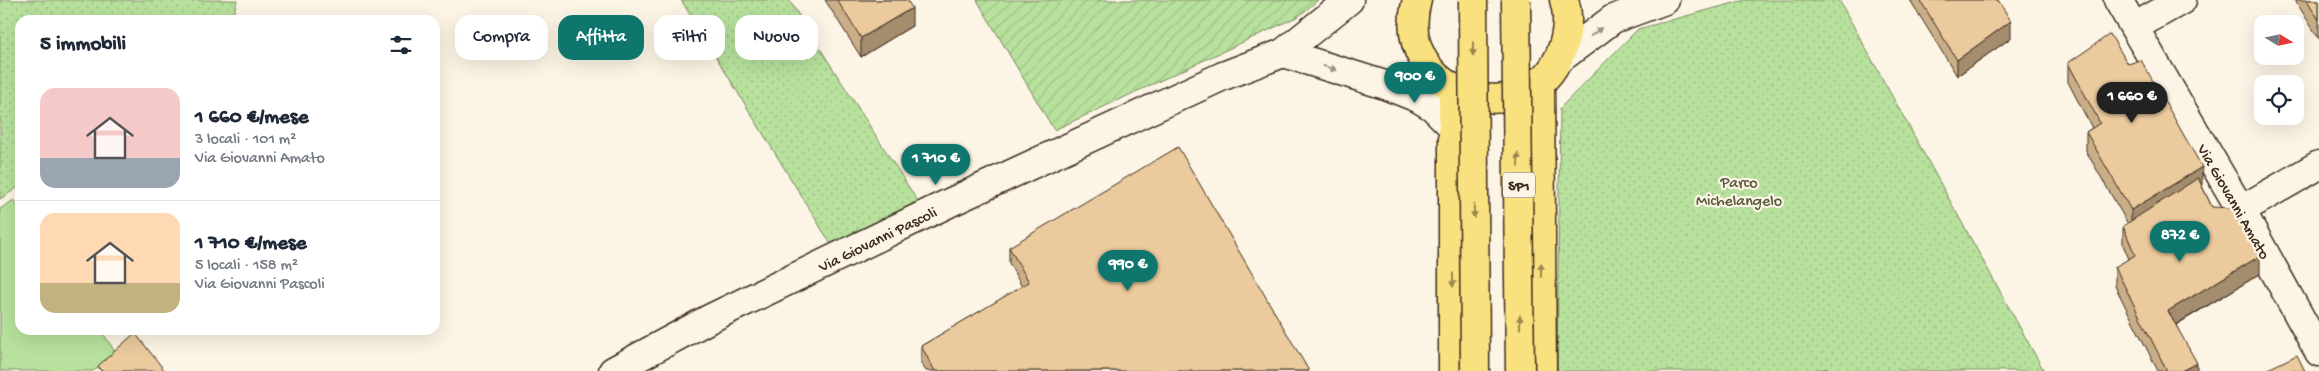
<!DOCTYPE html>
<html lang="it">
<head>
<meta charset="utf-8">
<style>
  :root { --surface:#fff; --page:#f6f6f7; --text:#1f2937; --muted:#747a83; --line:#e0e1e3; --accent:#0f766e }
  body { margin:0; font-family:"Gochi Hand",sans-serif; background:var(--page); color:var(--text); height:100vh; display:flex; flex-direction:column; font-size:19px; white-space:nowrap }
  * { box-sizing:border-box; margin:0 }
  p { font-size:16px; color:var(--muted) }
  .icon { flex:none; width:28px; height:28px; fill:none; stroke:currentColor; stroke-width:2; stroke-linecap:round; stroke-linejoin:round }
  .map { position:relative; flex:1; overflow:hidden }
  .side { position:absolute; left:15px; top:15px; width:425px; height:320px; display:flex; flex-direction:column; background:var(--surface); border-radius:15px; box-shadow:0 5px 20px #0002 }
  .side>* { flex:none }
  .banner { position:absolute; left:455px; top:15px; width:475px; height:45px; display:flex; gap:10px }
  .needle { width:32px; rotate:100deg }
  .buttons { position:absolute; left:2254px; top:15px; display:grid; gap:10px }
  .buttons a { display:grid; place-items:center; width:50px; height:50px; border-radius:10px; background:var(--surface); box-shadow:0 5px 20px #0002; font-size:25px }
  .price { position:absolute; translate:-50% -42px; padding:0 11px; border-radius:18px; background:var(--accent); color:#fff; font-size:16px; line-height:32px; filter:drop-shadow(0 1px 2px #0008) }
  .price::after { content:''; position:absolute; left:50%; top:30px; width:15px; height:11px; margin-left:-8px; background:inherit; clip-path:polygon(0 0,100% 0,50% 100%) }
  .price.on { background:#222; color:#fff }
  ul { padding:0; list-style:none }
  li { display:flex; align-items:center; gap:15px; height:125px; padding:0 25px }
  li+li { border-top:1px solid var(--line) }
  li span { display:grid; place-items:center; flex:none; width:140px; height:100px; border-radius:15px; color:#555 }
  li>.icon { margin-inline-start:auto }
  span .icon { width:60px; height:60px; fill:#fffc; stroke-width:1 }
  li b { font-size:21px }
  h2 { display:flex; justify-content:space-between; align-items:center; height:60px; padding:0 25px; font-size:21px }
  .chip { padding:0 18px; border-radius:15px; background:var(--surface); box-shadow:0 5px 20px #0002; font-size:18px; line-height:45px }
  .chip.on { background:var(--accent); color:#fff }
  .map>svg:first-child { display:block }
  .grass { fill:url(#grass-dots); stroke:#79865e }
  .garden { fill:url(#garden-furrows); stroke:#79865e }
  .pitch { fill:#b7e19d; stroke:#79865e }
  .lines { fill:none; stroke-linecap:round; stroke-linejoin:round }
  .street-casing { stroke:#3b2a1e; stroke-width:31 }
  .secondary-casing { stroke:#3b2a1e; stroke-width:31 }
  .primary-casing { stroke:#3b2a1e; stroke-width:31 }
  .street { stroke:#fcf5e5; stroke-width:28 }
  .secondary { stroke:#fcf5e5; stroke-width:28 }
  .primary { stroke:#fae180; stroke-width:28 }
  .highway-bridge-casing { stroke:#3b2a1e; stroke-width:31; stroke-linecap:butt }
  .highway-bridge { stroke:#fae180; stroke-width:28 }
  .wall { fill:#caae87; stroke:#3b2a1e }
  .shaded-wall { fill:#a48d6e; stroke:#3b2a1e }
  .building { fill:#ebca9d; stroke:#3b2a1e }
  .oneway { fill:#9c9082 }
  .oneway2 { fill:#9a864f }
  .labels { text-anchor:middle; stroke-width:4.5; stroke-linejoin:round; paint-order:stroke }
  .shield { fill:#fcf5e5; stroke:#75675a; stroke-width:1 }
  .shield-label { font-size:15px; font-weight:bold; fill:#3b2a1e }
  .park-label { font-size:16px; fill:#5a583e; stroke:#fcf5e5 }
  .street-label { font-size:16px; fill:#3b2a1e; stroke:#fcf5e5 }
</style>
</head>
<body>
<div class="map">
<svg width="2319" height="371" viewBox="0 0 2319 371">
  <defs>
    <pattern id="grass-dots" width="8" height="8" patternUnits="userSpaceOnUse" patternTransform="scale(1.25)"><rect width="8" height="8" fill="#b7e19d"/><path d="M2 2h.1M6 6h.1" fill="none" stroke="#9ec187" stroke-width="1.8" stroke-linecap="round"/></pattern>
    <pattern id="garden-furrows" width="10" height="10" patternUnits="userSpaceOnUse" patternTransform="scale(1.25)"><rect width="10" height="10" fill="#b7e19d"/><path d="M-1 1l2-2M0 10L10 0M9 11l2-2" fill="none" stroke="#9ec187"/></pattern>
  </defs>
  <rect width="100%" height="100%" fill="#fcf5e5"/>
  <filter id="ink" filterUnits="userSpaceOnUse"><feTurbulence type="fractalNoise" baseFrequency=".02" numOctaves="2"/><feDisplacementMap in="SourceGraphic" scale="10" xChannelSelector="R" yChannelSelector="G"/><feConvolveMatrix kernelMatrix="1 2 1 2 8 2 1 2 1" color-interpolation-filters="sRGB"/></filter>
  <g filter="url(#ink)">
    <g class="grass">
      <path d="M0,0H237L232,20H20V186L0,199Z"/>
      <path d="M681,0H789L919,203L832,246Z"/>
      <path d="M1745,0H1839L2044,371H1557L1560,108L1638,29Z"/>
    </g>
    <path class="garden" d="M977,0H1318L1299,16L1054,130Z"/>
    <path class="pitch" d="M14,200L20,209V330H101L117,355L93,371H0V209Z"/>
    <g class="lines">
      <defs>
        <g id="street">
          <path d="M2118,0L2241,210L2319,352"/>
          <path d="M2134,27L2182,0"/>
          <path d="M1557,61L1613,19L1665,0"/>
          <path d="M2241,210L2319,165"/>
        </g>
        <g id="secondary">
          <path d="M1283,53L1385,85L1418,98L1433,107L1452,126"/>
          <path d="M613,371L711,318L951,202L1223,76L1283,53L1349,0"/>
        </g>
        <g id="primary">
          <path d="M1417,0C1390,94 1528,139 1561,52C1567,35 1570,18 1564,0"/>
          <path d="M1540,81L1542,371"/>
          <path d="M1453,89V371"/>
        </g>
      </defs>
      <use href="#street" class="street-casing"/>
      <use href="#secondary" class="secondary-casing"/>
      <use href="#primary" class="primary-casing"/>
      <use href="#street" class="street"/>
      <use href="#secondary" class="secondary"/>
      <use href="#primary" class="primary"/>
      <defs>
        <g id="highway-bridge">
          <path d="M1473,0L1475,371"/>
          <path d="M1516,0L1520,371"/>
        </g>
      </defs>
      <use href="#highway-bridge" class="highway-bridge-casing"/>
      <use href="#highway-bridge" class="highway-bridge"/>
    </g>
    <g class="wall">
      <path d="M825,0H907L912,26L861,57Z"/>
      <path d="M1910,0H1998L2011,38L1957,76Z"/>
      <path d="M2295,0H2319V39Z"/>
      <path d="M2068,63L2128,64L2202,185V186L2212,207L2260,274L2176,325L2197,371H2158L2115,286V267L2129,259L2123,245V226L2128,224L2086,151V132L2092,128L2068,82Z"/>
      <path d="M1009,247L1309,371H926L921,363V346L1022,287L1009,263Z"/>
    </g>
    <g class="shaded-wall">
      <path d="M912,8V26L861,57V38Z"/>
      <path d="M2011,21V38L1957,76V60Z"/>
      <path d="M2202,167V185L2131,229V210Z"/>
      <path d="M2260,256V274L2168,329V311Z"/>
      <path d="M2197,363V371H2181Z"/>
    </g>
    <g class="building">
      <path d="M837,0H907L912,8L861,38Z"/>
      <path d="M1920,0H1998L2011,21L1957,60Z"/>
      <path d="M2307,0H2319V20Z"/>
      <path d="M2110,34L2128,64L2141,60L2202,167L2131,210L2086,132L2100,123L2068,63Z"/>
      <path d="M1178,147L1309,371H935L921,346L1029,282L1009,247Z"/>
      <path d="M2198,178L2212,207L2234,208L2260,256L2168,311L2197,363L2181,371H2167L2115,267L2135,255L2123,226Z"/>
      <path d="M135,333L165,371H101L98,366Z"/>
      <path d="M2297,355L2305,371H2264Z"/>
      <path d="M1827,369V371H1805Z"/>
    </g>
    <defs><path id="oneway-solid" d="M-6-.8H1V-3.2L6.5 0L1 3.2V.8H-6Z" transform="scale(1.25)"/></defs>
    <g class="oneway">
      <use href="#oneway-solid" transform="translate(1596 32) rotate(-37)"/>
      <use href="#oneway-solid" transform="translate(1330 68) rotate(17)"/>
    </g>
    <g class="oneway2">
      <use href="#oneway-solid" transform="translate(1473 49) rotate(90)"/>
      <use href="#oneway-solid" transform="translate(1518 160) rotate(-91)"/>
      <use href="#oneway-solid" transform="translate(1474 211) rotate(90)"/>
      <use href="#oneway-solid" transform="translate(1541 270) rotate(-90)"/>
      <use href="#oneway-solid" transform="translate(1453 280) rotate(90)"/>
      <use href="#oneway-solid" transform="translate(1520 322) rotate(-91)"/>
    </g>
  </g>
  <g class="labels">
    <rect class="shield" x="1503" y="172.5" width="32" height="25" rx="4"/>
    <g class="shield-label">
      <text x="1519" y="190">SP1</text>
    </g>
    <g class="park-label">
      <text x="1739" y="187">Parco<tspan x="1739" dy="18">Michelangelo</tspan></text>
    </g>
    <g class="street-label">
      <text transform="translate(2235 201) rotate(60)" y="6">Via Giovanni Amato</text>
      <text transform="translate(877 238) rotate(-26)" y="6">Via Giovanni Pascoli</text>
    </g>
  </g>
</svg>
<div class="buttons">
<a><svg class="needle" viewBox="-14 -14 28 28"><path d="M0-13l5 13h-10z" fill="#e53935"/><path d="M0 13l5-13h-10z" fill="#747a83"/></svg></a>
<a><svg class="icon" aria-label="locate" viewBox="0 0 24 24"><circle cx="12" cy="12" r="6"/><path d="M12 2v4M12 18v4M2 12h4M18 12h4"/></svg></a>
</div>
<b class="price" style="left:1415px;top:104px">900 €</b>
<b class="price on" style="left:2132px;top:124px">1 660 €</b>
<b class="price" style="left:936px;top:186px">1 710 €</b>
<b class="price" style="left:2180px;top:263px">872 €</b>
<b class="price" style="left:1128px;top:292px">990 €</b>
<div class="banner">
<a class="chip">Compra</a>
<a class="chip on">Affitta</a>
<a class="chip">Filtri</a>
<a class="chip">Nuovo</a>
</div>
<section class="side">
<h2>5 immobili<svg class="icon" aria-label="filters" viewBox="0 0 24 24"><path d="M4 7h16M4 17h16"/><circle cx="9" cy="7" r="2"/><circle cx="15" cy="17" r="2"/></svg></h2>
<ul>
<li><span style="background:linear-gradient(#f6c9c9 70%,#9aa5b1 0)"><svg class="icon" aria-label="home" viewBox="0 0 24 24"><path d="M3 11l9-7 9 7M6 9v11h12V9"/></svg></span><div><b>1 660 €/mese</b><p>3 locali · 101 m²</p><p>Via Giovanni Amato</p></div></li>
<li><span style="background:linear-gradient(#ffd9b3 70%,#c2b280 0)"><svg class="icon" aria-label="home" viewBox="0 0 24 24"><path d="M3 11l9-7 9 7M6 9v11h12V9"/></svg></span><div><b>1 710 €/mese</b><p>5 locali · 158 m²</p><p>Via Giovanni Pascoli</p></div></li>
</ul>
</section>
</div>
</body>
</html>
